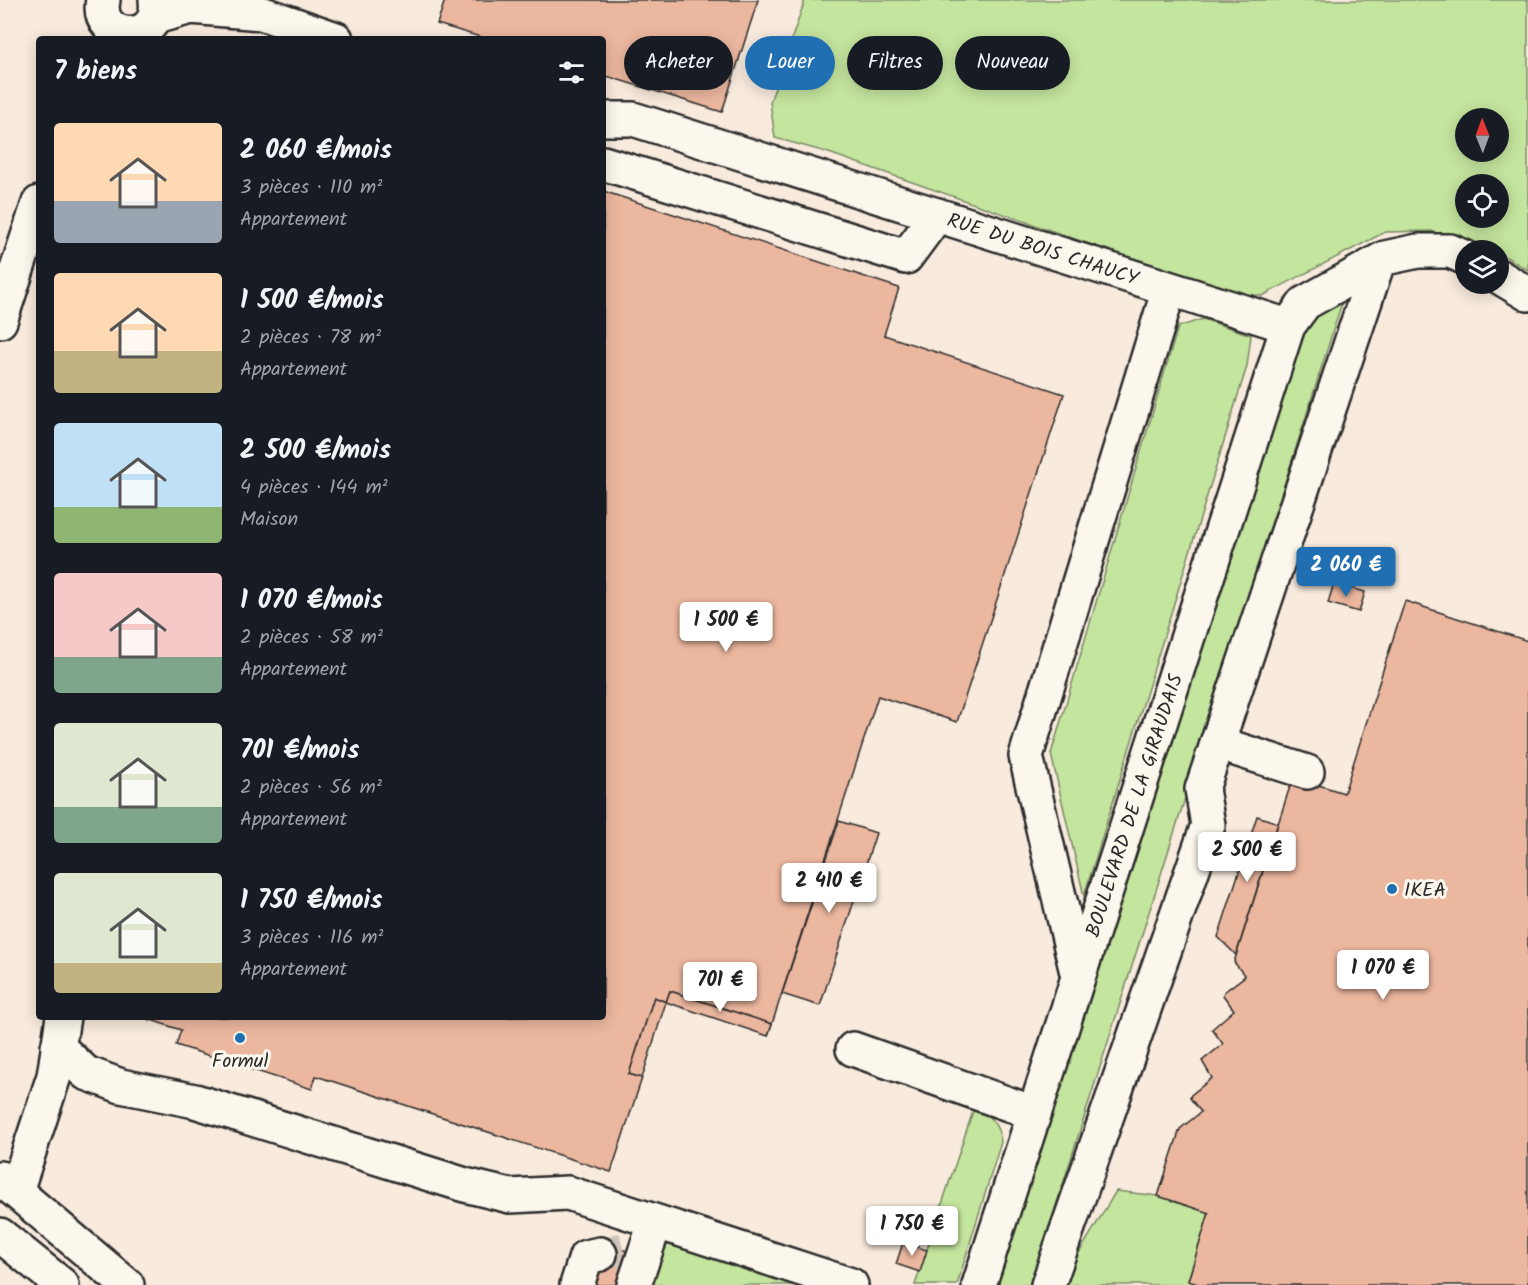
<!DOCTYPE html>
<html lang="fr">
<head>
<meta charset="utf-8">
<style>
  :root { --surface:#171b24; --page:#20242c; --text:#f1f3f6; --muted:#9ea1a6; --accent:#1f6fb2 }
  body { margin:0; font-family:Kalam,sans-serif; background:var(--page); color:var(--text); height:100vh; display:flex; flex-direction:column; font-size:22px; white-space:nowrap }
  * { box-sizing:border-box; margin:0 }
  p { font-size:20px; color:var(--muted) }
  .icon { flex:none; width:33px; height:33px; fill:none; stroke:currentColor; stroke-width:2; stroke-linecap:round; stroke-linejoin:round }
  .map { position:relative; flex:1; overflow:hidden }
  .drawer { position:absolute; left:36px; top:36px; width:570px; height:984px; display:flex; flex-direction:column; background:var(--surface); border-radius:6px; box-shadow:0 3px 15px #0003 }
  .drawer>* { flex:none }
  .guide { position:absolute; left:624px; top:36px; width:570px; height:54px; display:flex; gap:12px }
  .needle { width:39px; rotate:359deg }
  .controls { position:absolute; left:1455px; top:108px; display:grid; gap:12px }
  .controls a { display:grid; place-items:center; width:54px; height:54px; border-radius:50%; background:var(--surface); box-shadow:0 3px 15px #0003; font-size:30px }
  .price { position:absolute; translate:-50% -51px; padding:0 14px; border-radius:6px; background:#fff; color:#222; font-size:20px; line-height:39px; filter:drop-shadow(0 2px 3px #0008) }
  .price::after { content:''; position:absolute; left:50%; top:36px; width:18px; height:14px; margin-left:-9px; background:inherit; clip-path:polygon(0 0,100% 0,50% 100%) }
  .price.current { background:var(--accent); color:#fff }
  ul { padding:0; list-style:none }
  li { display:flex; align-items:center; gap:18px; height:150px; padding:0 18px }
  li span { display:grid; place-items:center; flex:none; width:168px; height:120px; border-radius:6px; color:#555 }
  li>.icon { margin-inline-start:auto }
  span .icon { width:72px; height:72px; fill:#fffc; stroke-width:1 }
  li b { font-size:26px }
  h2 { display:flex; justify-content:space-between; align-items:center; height:72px; padding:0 18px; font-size:26px }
  .tag { padding:0 21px; border-radius:27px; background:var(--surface); box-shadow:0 3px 15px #0003; font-size:21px; line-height:54px }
  .tag.current { background:var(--accent); color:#fff }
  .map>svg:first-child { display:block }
  .green { fill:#c4e59e; stroke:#788864; stroke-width:1.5; fill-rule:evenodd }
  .building { fill:#ecb79f; stroke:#2b2b2b; stroke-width:1.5 }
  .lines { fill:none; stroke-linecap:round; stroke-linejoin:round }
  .minor-tunnel { stroke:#cfc4b9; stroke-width:33; stroke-dasharray:33 16; stroke-linecap:butt }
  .minor-casing { stroke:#2b2b2b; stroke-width:38 }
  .minor { stroke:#fbf7ec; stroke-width:33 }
  .poi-dot { fill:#1f6fb2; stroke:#fbf7ec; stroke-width:2 }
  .labels { text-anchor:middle; stroke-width:6; stroke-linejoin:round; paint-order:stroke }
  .street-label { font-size:20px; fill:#2b2b2b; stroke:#fbf7ec }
  .poi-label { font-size:20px; fill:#2b2b2b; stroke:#fbf7ec; text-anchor:start }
</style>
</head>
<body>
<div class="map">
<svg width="1528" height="1285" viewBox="0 0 1528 1285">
  <rect width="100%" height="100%" fill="#f8eadd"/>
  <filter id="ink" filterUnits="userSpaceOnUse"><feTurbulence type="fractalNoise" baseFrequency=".0167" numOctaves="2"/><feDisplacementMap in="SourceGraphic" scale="12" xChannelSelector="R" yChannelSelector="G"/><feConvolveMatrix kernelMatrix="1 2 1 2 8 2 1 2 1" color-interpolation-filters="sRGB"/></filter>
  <g filter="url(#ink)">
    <g class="green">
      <path d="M805,0H1528V270L1499,253L1498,250L1431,231L1385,232L1262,296L1224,291L826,152L775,138L770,102ZM1466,118H1498V152H1466ZM1466,184H1498V218H1466Z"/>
      <path d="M1345,293L1031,1285H990L1309,312Z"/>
      <path d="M1203,319L1251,335L1247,366L1084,896L1051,754L1178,327Z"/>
      <path d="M974,1108C989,1113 999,1125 1001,1142L957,1285H915Z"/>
      <path d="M1116,1191L1158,1196L1209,1213L1188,1280L1201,1285H1060Z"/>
      <path d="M671,1242L800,1285H649L662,1250Z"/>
    </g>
    <g class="building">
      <path d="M445,0H758L722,112L603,75V39H487L437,24Z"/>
      <path d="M603,191L899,288L884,335L1064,394L957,722L878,696L772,1024L670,991L666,1002L654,997L629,1074L642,1078L611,1172L316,1076L312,1089L176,1045L181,1030L142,1017H603Z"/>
      <path d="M1334,583L1365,592L1359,612L1328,603Z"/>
      <path d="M1405,601L1528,641V1285H1201L1188,1281L1209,1213L1158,1196L1180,1129L1201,1112L1190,1098L1191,1095L1212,1078L1202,1061L1223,1044L1212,1029L1234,1010L1223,995L1224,992L1245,976L1234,962L1293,777L1344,793Z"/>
      <path d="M1257,816L1278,823L1236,955L1218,937Z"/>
      <path d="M839,821L876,833L820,1006L782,994Z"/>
      <path d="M670,991L772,1024L768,1036L666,1002Z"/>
      <path d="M654,997L666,1002L642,1078L629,1074Z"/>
      <path d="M603,1243L633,1253L622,1285H589Z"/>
      <path d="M903,1243L927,1250L920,1272L896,1264Z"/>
    </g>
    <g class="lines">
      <path class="minor-tunnel" d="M600,1254L623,1249"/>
      <defs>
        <g id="minor">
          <path d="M103,0C94,42 162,47 156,0"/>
          <path d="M155,17L191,7L261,13L336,39"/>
          <path id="s1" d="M603,119H633L1288,326"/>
          <path d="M603,163L906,257L937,215"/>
          <path d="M1498,276L1528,294"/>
          <path d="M0,321L39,203"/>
          <path d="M1217,743L1307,772"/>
          <path d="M1078,977L1026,756L1169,289"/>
          <path d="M58,1047L86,1073L121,1086L195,1101L465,1185L510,1196L568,1193L851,1285"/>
          <path d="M853,1049L1034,1113"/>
          <path d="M0,1178L127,1285"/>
          <path d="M16,1191L54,1076L63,1017"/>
          <path d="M0,1235L62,1285"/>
          <path d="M577,1285L586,1257L600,1254"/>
          <path d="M634,1285L655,1223"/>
          <path id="s2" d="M979,1285L1288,326L1305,303L1385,258L1418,251H1450L1466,258"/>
          <path d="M1048,1285L1208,825L1202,789L1378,262"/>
        </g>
      </defs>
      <use href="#minor" class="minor-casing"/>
      <use href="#minor" class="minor"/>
    </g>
  </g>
  <g class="poi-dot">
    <circle cx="1392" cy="889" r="6"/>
    <circle cx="240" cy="1038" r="6"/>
  </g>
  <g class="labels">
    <g class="street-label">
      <text dy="7" stroke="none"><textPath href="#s1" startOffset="460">RUE DU BOIS CHAUCY</textPath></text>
      <text dy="7" stroke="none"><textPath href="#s2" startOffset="504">BOULEVARD DE LA GIRAUDAIS</textPath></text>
    </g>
    <g class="poi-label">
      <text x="1404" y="896">IKEA</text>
      <text x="240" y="1067" text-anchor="middle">Formul</text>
    </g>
  </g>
</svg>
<div class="controls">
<a><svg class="needle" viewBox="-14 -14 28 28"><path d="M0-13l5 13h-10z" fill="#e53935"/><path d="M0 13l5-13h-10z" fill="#9ea1a6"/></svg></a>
<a><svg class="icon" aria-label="locate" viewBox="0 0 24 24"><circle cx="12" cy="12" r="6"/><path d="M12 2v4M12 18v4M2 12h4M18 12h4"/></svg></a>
<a><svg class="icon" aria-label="layers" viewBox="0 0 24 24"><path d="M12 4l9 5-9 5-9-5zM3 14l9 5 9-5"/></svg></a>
</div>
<b class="price current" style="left:1346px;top:598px">2 060 €</b>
<b class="price" style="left:726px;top:653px">1 500 €</b>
<b class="price" style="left:1247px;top:883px">2 500 €</b>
<b class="price" style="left:829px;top:914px">2 410 €</b>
<b class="price" style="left:1383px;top:1001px">1 070 €</b>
<b class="price" style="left:720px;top:1013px">701 €</b>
<b class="price" style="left:912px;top:1257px">1 750 €</b>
<div class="guide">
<a class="tag">Acheter</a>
<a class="tag current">Louer</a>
<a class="tag">Filtres</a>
<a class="tag">Nouveau</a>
</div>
<section class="drawer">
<h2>7 biens<svg class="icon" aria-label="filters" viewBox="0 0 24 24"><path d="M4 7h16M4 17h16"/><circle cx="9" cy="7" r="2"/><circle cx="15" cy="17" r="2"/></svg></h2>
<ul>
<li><span style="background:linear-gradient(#ffd9b3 65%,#9aa5b1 0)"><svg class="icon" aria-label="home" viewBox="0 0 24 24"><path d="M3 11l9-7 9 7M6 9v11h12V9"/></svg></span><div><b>2 060 €/mois</b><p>3 pièces · 110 m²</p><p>Appartement</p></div></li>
<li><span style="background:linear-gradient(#ffd9b3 65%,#c2b280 0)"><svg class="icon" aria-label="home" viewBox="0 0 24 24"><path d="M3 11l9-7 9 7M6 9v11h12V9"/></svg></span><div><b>1 500 €/mois</b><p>2 pièces · 78 m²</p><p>Appartement</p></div></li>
<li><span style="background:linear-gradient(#bfe0f5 70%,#8fb573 0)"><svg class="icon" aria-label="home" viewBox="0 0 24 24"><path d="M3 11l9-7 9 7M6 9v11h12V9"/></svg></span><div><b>2 500 €/mois</b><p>4 pièces · 144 m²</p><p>Maison</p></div></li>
<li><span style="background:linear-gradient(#f6c9c9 70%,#7fa58c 0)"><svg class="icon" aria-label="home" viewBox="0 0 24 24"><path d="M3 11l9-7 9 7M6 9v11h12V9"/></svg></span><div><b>1 070 €/mois</b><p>2 pièces · 58 m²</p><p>Appartement</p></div></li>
<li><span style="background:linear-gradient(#dfe7d0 70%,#7fa58c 0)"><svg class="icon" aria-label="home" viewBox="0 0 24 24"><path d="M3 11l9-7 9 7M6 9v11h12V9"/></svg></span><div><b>701 €/mois</b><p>2 pièces · 56 m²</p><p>Appartement</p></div></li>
<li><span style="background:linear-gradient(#dfe7d0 75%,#c2b280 0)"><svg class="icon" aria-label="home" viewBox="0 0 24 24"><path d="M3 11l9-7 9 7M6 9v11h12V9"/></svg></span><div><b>1 750 €/mois</b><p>3 pièces · 116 m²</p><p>Appartement</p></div></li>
</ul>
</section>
</div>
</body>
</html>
